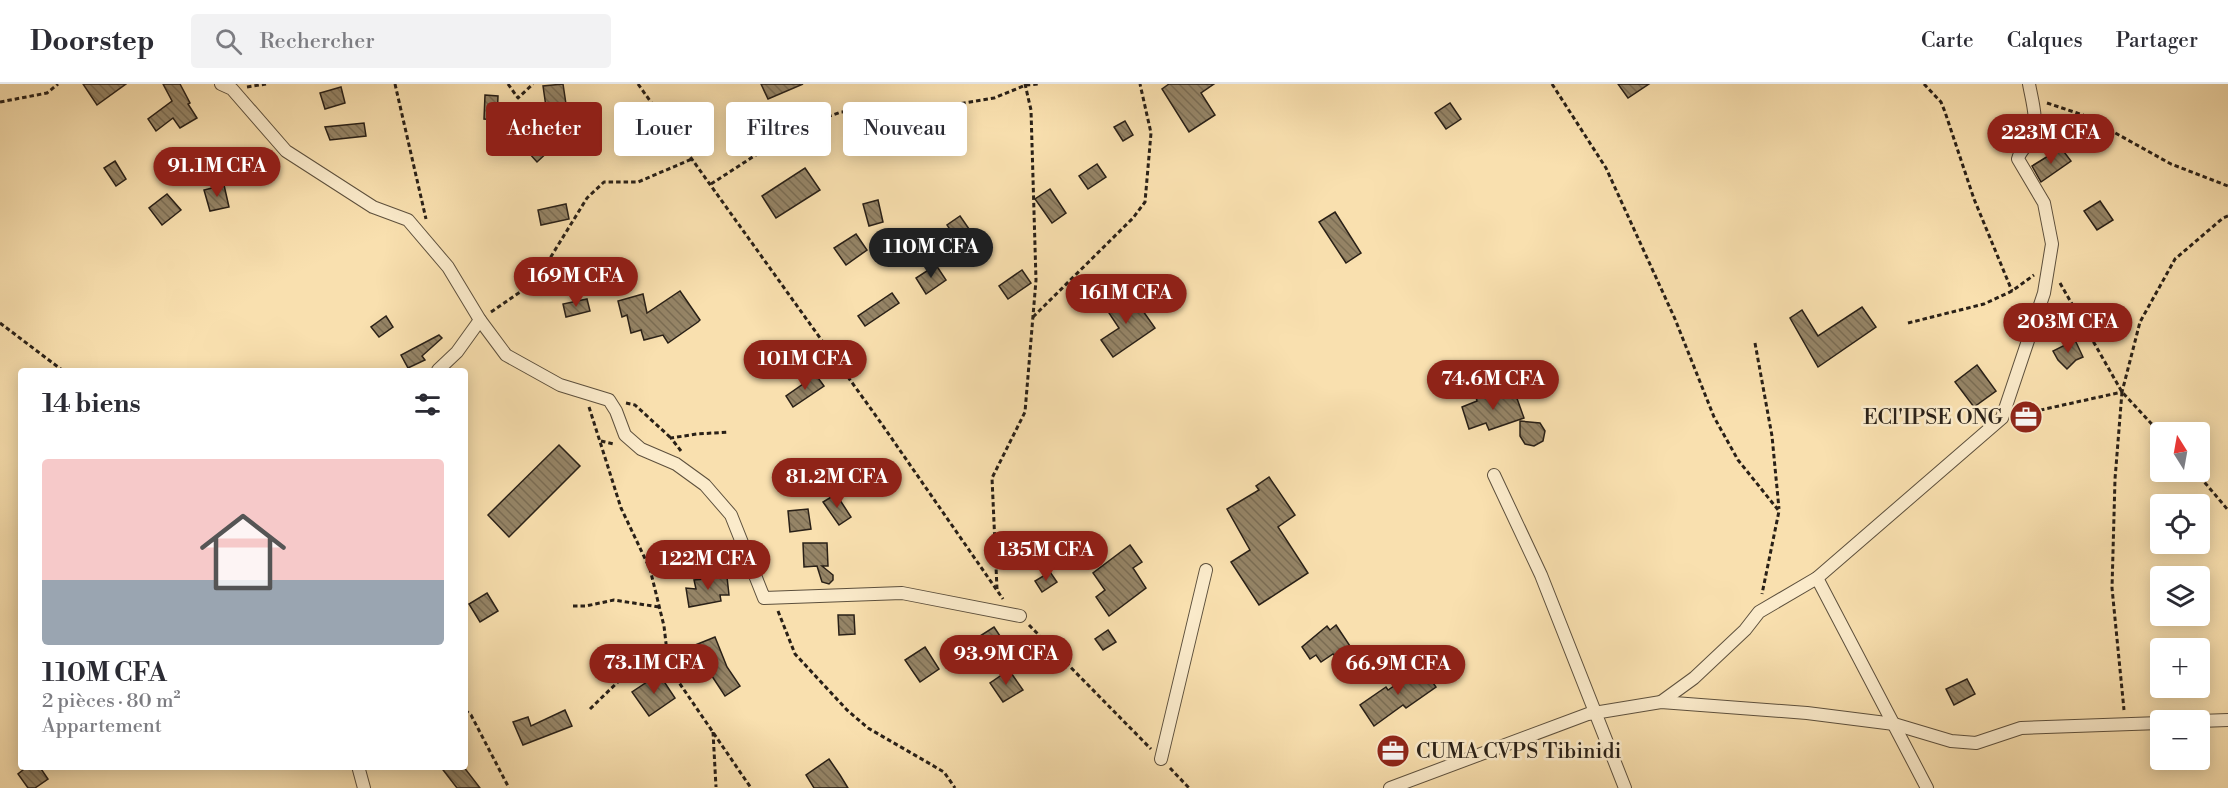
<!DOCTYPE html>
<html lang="fr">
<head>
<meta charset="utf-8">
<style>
  :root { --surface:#fff; --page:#f2f2f3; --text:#2b2b33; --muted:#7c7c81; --line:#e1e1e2; --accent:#8f2418 }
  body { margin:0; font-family:"Libre Bodoni",serif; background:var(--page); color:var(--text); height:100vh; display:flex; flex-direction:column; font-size:22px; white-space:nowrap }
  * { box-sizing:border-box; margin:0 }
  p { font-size:20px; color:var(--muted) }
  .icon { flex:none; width:33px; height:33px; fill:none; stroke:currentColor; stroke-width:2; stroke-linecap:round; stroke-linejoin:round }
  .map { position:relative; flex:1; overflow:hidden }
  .details { position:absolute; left:18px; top:284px; width:450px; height:402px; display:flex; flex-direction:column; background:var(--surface); border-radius:6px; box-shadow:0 3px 15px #0003 }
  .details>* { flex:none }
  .top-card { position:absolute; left:486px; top:18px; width:570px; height:54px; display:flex; gap:12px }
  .needle { width:39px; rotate:349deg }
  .buttons { position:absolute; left:2150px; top:338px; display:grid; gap:12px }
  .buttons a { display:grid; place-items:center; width:60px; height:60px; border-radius:6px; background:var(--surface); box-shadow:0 3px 15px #0003; font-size:30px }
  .price { position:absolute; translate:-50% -51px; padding:0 14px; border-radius:21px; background:var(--accent); color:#fff; font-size:20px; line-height:39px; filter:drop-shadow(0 2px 3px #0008) }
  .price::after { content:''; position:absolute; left:50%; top:36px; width:18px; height:14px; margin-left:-9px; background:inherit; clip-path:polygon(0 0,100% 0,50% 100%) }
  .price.active { background:#222; color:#fff }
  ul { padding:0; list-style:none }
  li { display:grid; align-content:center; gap:12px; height:318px; padding:0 24px }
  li+li { border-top:2px solid var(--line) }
  li span { display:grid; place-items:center; height:186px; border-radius:6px; color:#555 }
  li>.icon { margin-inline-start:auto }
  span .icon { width:108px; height:108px; fill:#fffc; stroke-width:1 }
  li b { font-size:26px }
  h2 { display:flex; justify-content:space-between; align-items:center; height:72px; padding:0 24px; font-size:26px }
  .chip { padding:0 21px; border-radius:6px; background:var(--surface); box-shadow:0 3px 15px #0003; font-size:21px; line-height:54px }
  .chip.active { background:var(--accent); color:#fff }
  header { display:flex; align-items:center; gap:36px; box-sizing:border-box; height:84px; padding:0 30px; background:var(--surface); border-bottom:2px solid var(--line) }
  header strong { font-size:28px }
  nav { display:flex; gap:33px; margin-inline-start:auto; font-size:21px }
  .search { width:420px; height:54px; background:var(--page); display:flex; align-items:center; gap:15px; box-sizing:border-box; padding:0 21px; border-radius:6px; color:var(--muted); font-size:22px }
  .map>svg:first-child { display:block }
  .building { fill:url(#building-back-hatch); stroke:#292017; stroke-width:1.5 }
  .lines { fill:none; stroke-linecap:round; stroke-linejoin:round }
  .street-casing { stroke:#5d503d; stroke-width:14 }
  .path { stroke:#292017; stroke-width:3; stroke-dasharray:4.5 3; stroke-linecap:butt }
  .street { stroke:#fbebcb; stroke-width:12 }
  .labels { text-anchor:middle; stroke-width:5; stroke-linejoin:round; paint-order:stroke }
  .poi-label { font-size:21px; fill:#292017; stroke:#fbebcb; text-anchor:end }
</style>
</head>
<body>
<header>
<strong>Doorstep</strong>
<div class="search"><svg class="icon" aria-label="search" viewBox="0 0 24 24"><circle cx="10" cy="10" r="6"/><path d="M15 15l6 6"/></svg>Rechercher</div>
<nav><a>Carte</a><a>Calques</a><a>Partager</a></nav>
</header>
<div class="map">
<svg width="2228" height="704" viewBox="0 0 2228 704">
  <defs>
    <pattern id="building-back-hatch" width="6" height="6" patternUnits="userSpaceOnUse" patternTransform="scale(1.5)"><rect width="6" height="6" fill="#958466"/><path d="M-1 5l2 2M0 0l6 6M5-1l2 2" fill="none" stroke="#7a6c53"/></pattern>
  </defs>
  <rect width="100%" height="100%" fill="#f9e0af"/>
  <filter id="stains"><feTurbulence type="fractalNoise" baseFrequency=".00333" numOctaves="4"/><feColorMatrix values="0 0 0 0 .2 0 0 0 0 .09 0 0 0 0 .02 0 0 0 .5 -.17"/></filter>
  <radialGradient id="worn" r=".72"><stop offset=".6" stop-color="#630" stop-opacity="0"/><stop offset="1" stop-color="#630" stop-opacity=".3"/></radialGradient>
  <g class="building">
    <path d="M83,0H126L97,21Z"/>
    <path d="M163,0H180L190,19L188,20L197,34L180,44L173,34L156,47L148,35L172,17Z"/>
    <path d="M563,0L566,20L546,23L543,2Z"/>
    <path d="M761,0H803L768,15Z"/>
    <path d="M1169,0H1214L1201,9L1215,31L1189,48L1162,5Z"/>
    <path d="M1618,0H1649L1628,14Z"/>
    <path d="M341,3L345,19L325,25L320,9Z"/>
    <path d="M485,11L498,12L497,36L484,35Z"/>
    <path d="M1450,19L1461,35L1446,45L1435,29Z"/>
    <path d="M1125,37L1133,51L1123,57L1114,43Z"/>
    <path d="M364,39L366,52L330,56L325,43Z"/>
    <path d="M535,47L551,65L537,78L520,59Z"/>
    <path d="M2061,64L2071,77L2041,98L2032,82Z"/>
    <path d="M115,77L126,95L116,102L104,84Z"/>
    <path d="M1097,80L1106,93L1088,105L1079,92Z"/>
    <path d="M805,84L820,106L776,134L762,112Z"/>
    <path d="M224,101L229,123L210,127L204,106Z"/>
    <path d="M1050,105L1066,129L1052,139L1035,115Z"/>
    <path d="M167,110L181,126L162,141L149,124Z"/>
    <path d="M878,116L883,138L869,142L863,120Z"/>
    <path d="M2100,117L2113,136L2097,146L2084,127Z"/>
    <path d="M566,120L569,135L541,141L538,126Z"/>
    <path d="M1335,128L1361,169L1346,179L1319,138Z"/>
    <path d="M960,132L976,155L962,164L947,141Z"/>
    <path d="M856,150L867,166L846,181L834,164Z"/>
    <path d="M601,179L605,206L588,209L583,182Z"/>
    <path d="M936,181L946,196L926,210L916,194Z"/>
    <path d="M1022,186L1031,199L1008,215L999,202Z"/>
    <path d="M680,207L700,236L698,238L668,259L663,251L644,256L641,246L631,249L627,231L622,233L618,217L643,210L647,229Z"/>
    <path d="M1129,208L1141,228L1143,227L1155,244L1113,273L1101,256L1119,244L1105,223Z"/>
    <path d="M892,209L899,219L865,242L858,232Z"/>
    <path d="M587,215L590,227L566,233L563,220Z"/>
    <path d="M1862,223L1876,243L1818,283L1790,234L1802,226L1818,252Z"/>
    <path d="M386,232L393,243L379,253L371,243Z"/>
    <path d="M439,251L442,254L422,272L425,276L408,284L401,271Z"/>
    <path d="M2075,256L2083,273L2076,276L2067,285L2058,276L2053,267Z"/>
    <path d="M1977,281L1996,307L1974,323L1955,298Z"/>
    <path d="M816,291L824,302L793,323L786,312Z"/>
    <path d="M1493,305L1497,315L1515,309L1524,334L1489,346L1486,339L1469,345L1462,323L1477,317L1476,313L1481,311L1480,309Z"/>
    <path d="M1520,337L1540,339L1545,347L1543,357L1534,362L1525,360L1520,352Z"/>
    <path d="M559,361L580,382L509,453L488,431Z"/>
    <path d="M1269,393L1295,431L1278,443L1308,489L1259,521L1231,478L1250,466L1227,425L1259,406L1256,402Z"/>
    <path d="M836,410L851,433L839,441L823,418Z"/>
    <path d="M808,425L811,445L790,448L788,427Z"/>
    <path d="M803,459H827L828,482H822L833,491V496L829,500L822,498L817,482L804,483Z"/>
    <path d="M1130,461L1142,478L1133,484L1146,504L1109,532L1096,513L1105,506L1093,489Z"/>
    <path d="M1050,488L1057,498L1042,508L1035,497Z"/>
    <path d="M727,493L729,511H720L721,517L689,523L686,504L696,505L694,496Z"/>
    <path d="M487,509L498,527L480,538L469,520Z"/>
    <path d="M838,531H854L855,550L839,551Z"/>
    <path d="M1336,541L1350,562L1335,572L1333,570L1321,578L1316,571L1310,575L1302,563L1327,542L1330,546Z"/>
    <path d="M994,543L1006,561L992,570L980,552Z"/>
    <path d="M1108,546L1116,558L1103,566L1095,555Z"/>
    <path d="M715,553L727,583L740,602L725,612L704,580L687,587L678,568Z"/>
    <path d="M925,563L939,585L920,598L905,576Z"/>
    <path d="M1422,583L1436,603L1406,624L1403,621L1374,642L1360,621L1386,603L1388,606Z"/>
    <path d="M1009,586L1023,606L1003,618L990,599Z"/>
    <path d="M659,590L675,614L649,632L632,608Z"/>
    <path d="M1967,595L1975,610L1954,621L1946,605Z"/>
    <path d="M565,626L572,642L523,661L513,638L528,633L531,642Z"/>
    <path d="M829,675L840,691L848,704H814L806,691Z"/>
    <path d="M28,682H39L48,695L35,704H28L18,690Z"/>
    <path d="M440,682H463L480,704H457Z"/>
  </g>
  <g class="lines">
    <defs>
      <g id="street">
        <path d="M221,0L232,5L286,67L373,123L408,136L448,183L480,236L506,271L560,301L609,316L616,327L625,351L641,365L676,380L705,401L731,431L764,514L902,509L1020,532"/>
        <path d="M438,286L457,268L480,236"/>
        <path d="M1494,391L1541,491L1625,704"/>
        <path d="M1817,494L1927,704"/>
        <path d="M1661,618L1694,594L1745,546L1759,528L1817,494L2002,334L2044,209L2052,160L2044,119L2018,75C2020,66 2028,62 2031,54C2039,38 2032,17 2029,0"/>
        <path d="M2199,637L2228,636"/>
        <path d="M1161,675L1206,486"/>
        <path d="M358,682L364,704"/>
        <path d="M1390,704L1588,630L1661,618L1807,629L1894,640L1951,657L1976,659L2021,644L2160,639"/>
      </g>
    </defs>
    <use href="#street" class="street-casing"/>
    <g class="path">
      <path d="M395,0L426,135"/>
      <path d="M508,0L518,14L533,0"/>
      <path d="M638,0L881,339L1003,515"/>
      <path d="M1552,0L1606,84L1675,235L1714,333L1738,376L1779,427L1762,510"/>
      <path d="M1924,0L1941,18L1945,28L1974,115L2012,207"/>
      <path d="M247,3L266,0"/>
      <path d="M0,18L47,9L58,0"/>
      <path d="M2047,19L2083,31L2171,80L2228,102"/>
      <path d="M711,100L799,43L841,28L958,20L994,14L1026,1L1039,0"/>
      <path d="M2060,199L2122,308L2160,349"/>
      <path d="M491,228L536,197L587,114L604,98H638L692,75"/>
      <path d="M1033,233L1133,134L1145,118L1151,49L1140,0"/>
      <path d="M0,239L62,286"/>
      <path d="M1908,239L1984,220L2012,207L2034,191"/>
      <path d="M1755,259L1772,352L1779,425"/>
      <path d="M2122,308L2115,395L2112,504L2124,626"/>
      <path d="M626,319L635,321L671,354"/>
      <path d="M589,323L621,424L650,485L664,542L667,568L678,597L751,704"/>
      <path d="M2018,331L2122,308L2140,238L2175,175L2223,134L2228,132"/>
      <path d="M601,357L614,360"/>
      <path d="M681,367L671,354L697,350L729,348"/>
      <path d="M2195,387L2228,426"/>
      <path d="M997,505L992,394L1025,328L1036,196L1031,26L1025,0"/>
      <path d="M573,522H586L614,516L659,523"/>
      <path d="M778,527L795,570L847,626L868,644L944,688L955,704"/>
      <path d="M1029,541L1151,665"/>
      <path d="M590,625L625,591L666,561"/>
      <path d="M465,626L471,631L509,704"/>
      <path d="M713,648L716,703"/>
      <path d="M1170,684L1189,704"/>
    </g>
    <use href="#street" class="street"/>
  </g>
  <defs>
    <symbol id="office-disc" viewBox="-11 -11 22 22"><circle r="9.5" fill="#8f2418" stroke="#fbebcb"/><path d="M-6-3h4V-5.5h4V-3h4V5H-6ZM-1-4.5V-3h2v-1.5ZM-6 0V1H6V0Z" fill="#fff"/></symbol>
  </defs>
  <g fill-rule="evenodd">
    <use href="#office-disc" x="2007" y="314" width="38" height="38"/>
    <use href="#office-disc" x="1374" y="648" width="38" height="38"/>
  </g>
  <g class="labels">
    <g class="poi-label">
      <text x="2003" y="340">ECl'IPSE ONG</text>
      <text x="1416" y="674" text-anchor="start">CUMA CVPS Tibinidi</text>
    </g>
  </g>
  <rect width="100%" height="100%" filter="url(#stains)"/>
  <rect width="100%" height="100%" fill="url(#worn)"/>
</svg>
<div class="buttons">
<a><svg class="needle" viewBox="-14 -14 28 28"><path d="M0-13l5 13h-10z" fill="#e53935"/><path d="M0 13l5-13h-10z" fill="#7c7c81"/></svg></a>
<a><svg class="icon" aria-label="locate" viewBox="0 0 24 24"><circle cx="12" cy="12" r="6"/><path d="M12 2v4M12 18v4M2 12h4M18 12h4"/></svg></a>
<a><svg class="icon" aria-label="layers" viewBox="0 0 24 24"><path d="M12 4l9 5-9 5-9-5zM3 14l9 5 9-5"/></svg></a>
<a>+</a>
<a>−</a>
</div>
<b class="price" style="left:2051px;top:81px">223M CFA</b>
<b class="price" style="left:217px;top:114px">91.1M CFA</b>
<b class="price active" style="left:931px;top:195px">110M CFA</b>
<b class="price" style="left:576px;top:224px">169M CFA</b>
<b class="price" style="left:1126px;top:241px">161M CFA</b>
<b class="price" style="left:2068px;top:270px">203M CFA</b>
<b class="price" style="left:805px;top:307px">101M CFA</b>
<b class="price" style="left:1493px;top:327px">74.6M CFA</b>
<b class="price" style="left:837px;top:425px">81.2M CFA</b>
<b class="price" style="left:1046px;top:498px">135M CFA</b>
<b class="price" style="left:708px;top:507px">122M CFA</b>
<b class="price" style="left:1006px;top:602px">93.9M CFA</b>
<b class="price" style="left:654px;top:611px">73.1M CFA</b>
<b class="price" style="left:1398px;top:612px">66.9M CFA</b>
<div class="top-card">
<a class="chip active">Acheter</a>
<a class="chip">Louer</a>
<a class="chip">Filtres</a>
<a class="chip">Nouveau</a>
</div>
<section class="details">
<h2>14 biens<svg class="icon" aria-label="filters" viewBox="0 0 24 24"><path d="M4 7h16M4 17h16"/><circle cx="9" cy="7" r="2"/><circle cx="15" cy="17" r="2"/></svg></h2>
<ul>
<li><span style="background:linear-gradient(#f6c9c9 65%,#9aa5b1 0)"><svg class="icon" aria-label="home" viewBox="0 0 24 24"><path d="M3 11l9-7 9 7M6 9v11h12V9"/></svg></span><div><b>110M CFA</b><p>2 pièces · 80 m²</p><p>Appartement</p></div></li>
</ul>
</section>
</div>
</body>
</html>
